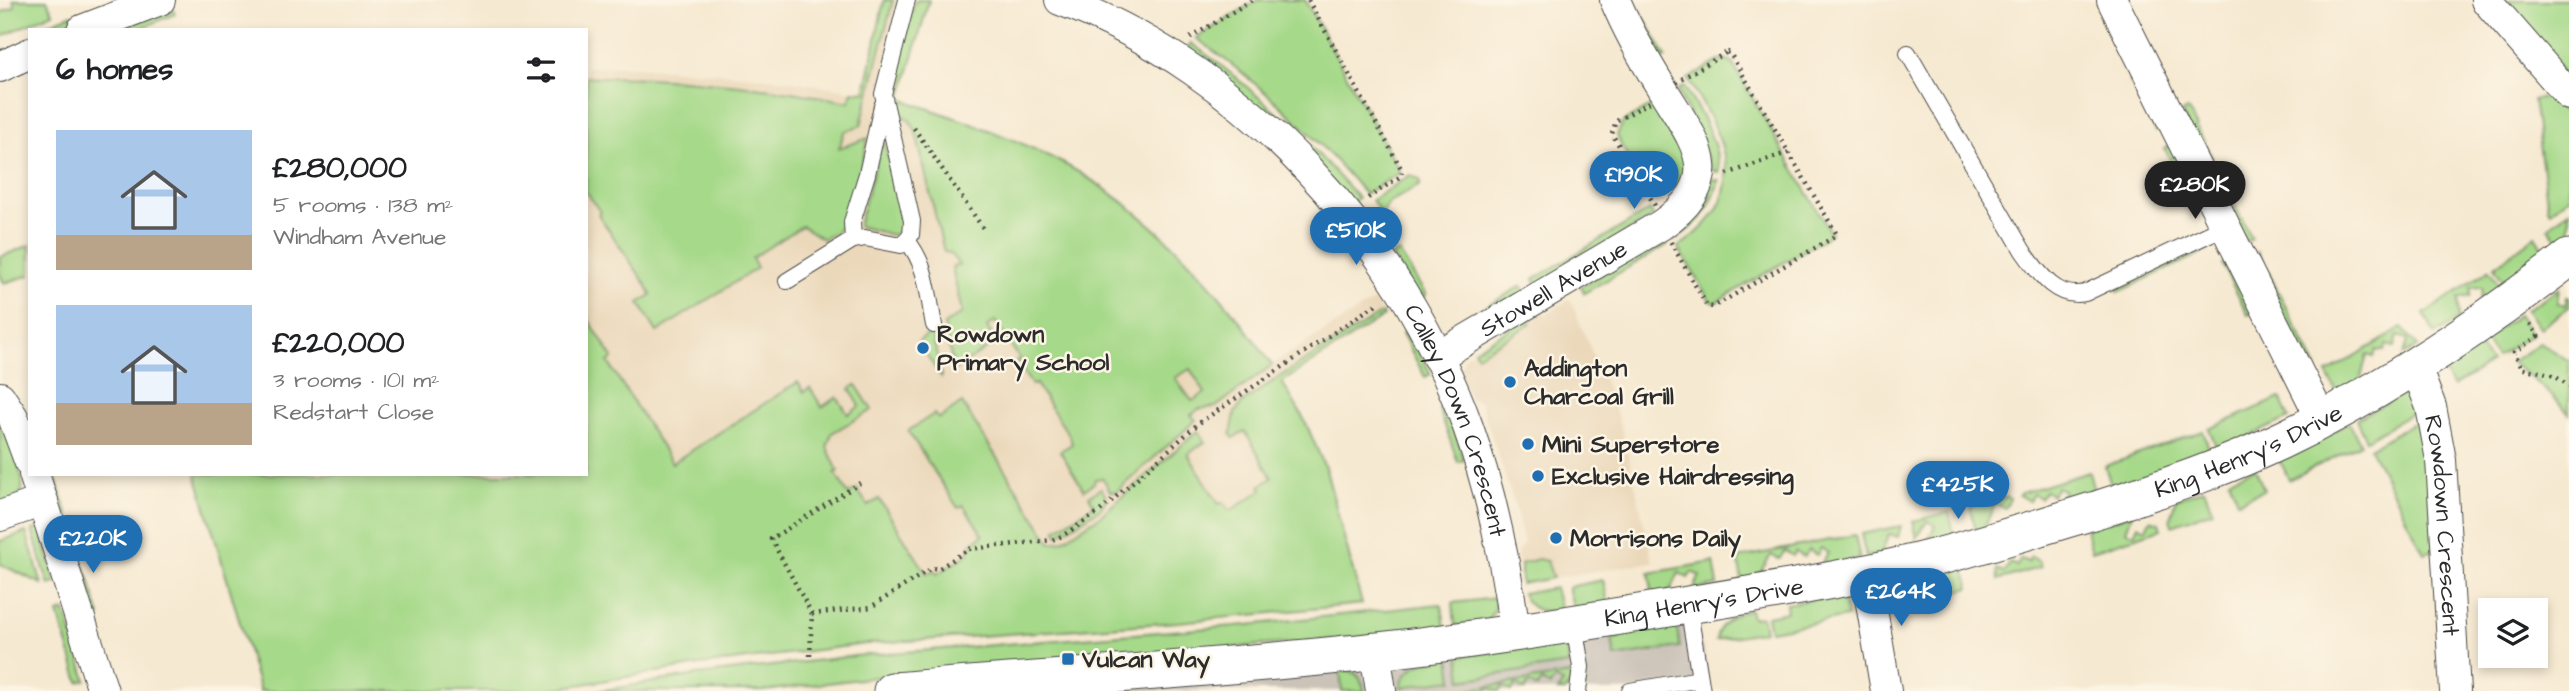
<!DOCTYPE html>
<html lang="en">
<head>
<meta charset="utf-8">
<style>
  :root { --surface:#fff; --page:#f6f6f6; --text:#202124; --muted:#757577; --accent:#1f6fb2 }
  body { margin:0; font-family:"Architects Daughter",sans-serif; background:var(--page); color:var(--text); height:100vh; display:flex; flex-direction:column; font-size:26px; white-space:nowrap }
  * { box-sizing:border-box; margin:0 }
  p { font-size:23px; color:var(--muted) }
  .icon { flex:none; width:38px; height:38px; fill:none; stroke:currentColor; stroke-width:2; stroke-linecap:round; stroke-linejoin:round }
  .map { position:relative; flex:1; overflow:hidden }
  .side { position:absolute; left:28px; top:28px; width:560px; height:448px; display:flex; flex-direction:column; background:var(--surface); border-radius:0px; box-shadow:0 4px 10px #0003 }
  .side>* { flex:none }
  .controls { position:absolute; left:2478px; top:598px; display:grid; gap:14px }
  .controls a { display:grid; place-items:center; width:70px; height:70px; border-radius:0px; background:var(--surface); box-shadow:0 4px 10px #0003; font-size:35px }
  .price { position:absolute; translate:-50% -60px; padding:0 16px; border-radius:24px; background:var(--accent); color:#fff; font-size:23px; line-height:46px; filter:drop-shadow(0 2px 4px #0008) }
  .price::after { content:''; position:absolute; left:50%; top:42px; width:21px; height:16px; margin-left:-10px; background:inherit; clip-path:polygon(0 0,100% 0,50% 100%) }
  .price.active { background:#222; color:#fff }
  ul { padding:0; list-style:none }
  li { display:flex; align-items:center; gap:21px; height:175px; padding:0 28px }
  li span { display:grid; place-items:center; flex:none; width:196px; height:140px; border-radius:0px; color:#555 }
  li>.icon { margin-inline-start:auto }
  span .icon { width:84px; height:84px; fill:#fffc; stroke-width:1 }
  li b { font-size:30px }
  h2 { display:flex; justify-content:space-between; align-items:center; height:84px; padding:0 28px; font-size:30px }
  .map>svg:first-child { display:block }
  .built { fill:#ebd8ba }
  .industrial { fill:#cbc3b8 }
  .green { fill:#a6d989; stroke:#68825a; stroke-width:2; fill-rule:evenodd }
  .lines { fill:none; stroke-linecap:round; stroke-linejoin:round }
  .service-casing { stroke:#494844; stroke-width:18 }
  .minor-casing { stroke:#494844; stroke-width:32 }
  .tertiary-casing { stroke:#494844; stroke-width:39 }
  .path { stroke:#494844; stroke-width:4.5; stroke-dasharray:2 5; stroke-linecap:butt }
  .service { stroke:#fff; stroke-width:16 }
  .minor { stroke:#fff; stroke-width:30 }
  .tertiary { stroke:#fff; stroke-width:37 }
  .poi-dot { fill:#1f6fb2; stroke:#fcf5e5; stroke-width:2.5 }
  .labels { text-anchor:middle; stroke-width:5; stroke-linejoin:round; paint-order:stroke }
  .street-label { font-size:24px; fill:#2b2b2b; stroke:#fcf5e5 }
  .poi-label { font-size:24px; font-weight:bold; fill:#2b2b2b; stroke:#fcf5e5; text-anchor:start }
</style>
</head>
<body>
<div class="map">
<svg width="2569" height="691" viewBox="0 0 2569 691">
  <rect width="100%" height="100%" fill="#fcf5e5"/>
  <filter id="ink" filterUnits="userSpaceOnUse"><feTurbulence type="fractalNoise" baseFrequency=".0143" numOctaves="2"/><feDisplacementMap in="SourceGraphic" scale="14" xChannelSelector="R" yChannelSelector="G"/><feConvolveMatrix kernelMatrix="1 2 1 2 8 2 1 2 1" color-interpolation-filters="sRGB"/></filter>
  <filter id="wash" filterUnits="userSpaceOnUse"><feTurbulence type="fractalNoise" baseFrequency=".00686" numOctaves="4" result="noise"/><feDisplacementMap in="SourceGraphic" scale="28" xChannelSelector="R" yChannelSelector="G"/><feGaussianBlur stdDeviation="1.57" result="paint"/><feColorMatrix in="noise" values="0 0 0 0 0 0 0 0 0 0 0 0 0 0 0 0 0 1.4 0 .05"/><feComposite in="paint" operator="in"/></filter>
  <g filter="url(#wash)">
    <rect width="100%" height="100%" fill="#f6e9d1"/>
    <g class="built">
      <path d="M884,0H929L901,99L1011,139L1068,166L1118,200L1142,218L1187,261L1230,308L1272,364L1375,300L1384,316L1282,382L1305,421L1326,470L1362,604L1178,622L865,644L700,665L540,691H260L196,474H586V67L621,66L720,73L787,80L865,93Z"/>
      <path d="M1570,299L1612,400L1623,433L1653,562L1553,578L1549,566L1525,562L1519,568L1517,553L1524,543L1514,502L1481,404L1477,400L1469,398L1459,370L1466,355L1530,324L1528,318L1542,310L1545,315Z"/>
    </g>
    <path class="industrial" d="M1688,605L1704,652L1711,691H892Z"/>
    <g class="green">
      <path d="M13,0H47L53,13L0,37V13L15,7Z"/>
      <path d="M884,0H893L861,125L844,132L839,148L868,138L859,175L844,221L837,231L823,239L802,226L752,258L757,268L657,332L639,303L651,295L647,286L598,214L600,212L586,191V77C675,76 762,85 849,102L852,91L865,92Z"/>
      <path d="M917,0H929L901,99C958,119 1015,137 1068,166C1151,212 1219,288 1272,365L1216,407L1199,409L1191,415L1196,420L1116,492L1110,491L1103,478L1095,479L1094,483L1084,490L1060,451L1072,444L1070,437L1036,384L1032,385L1016,361L1020,359L995,321L987,327L992,335L988,338L993,345L954,370L944,325L962,313L952,267L959,265L950,253L944,252L915,129L909,120L892,108L890,94L914,4ZM1190,369L1205,393L1192,401L1175,378Z"/>
      <path d="M1258,0H1305L1399,170V173L1365,194C1315,135 1260,83 1196,38Z"/>
      <path d="M2502,0H2569V81Z"/>
      <path d="M173,8L175,14L136,30H117Z"/>
      <path d="M72,14L75,20L51,30H34Z"/>
      <path d="M1645,19L1666,57L1660,60L1639,23Z"/>
      <path d="M1191,43C1254,88 1308,140 1358,198L1353,203L1187,50Z"/>
      <path d="M1722,59L1731,61L1831,233L1827,237L1715,303L1710,301L1678,247C1755,197 1726,142 1688,79Z"/>
      <path d="M2136,78L2162,129L2156,132L2130,81Z"/>
      <path d="M1684,86C1700,114 1718,139 1719,172L1713,171L1678,90Z"/>
      <path d="M2547,96H2551L2569,118V197L2551,211L2548,208L2533,100Z"/>
      <path d="M1656,103L1682,145L1688,179L1654,199L1621,145L1617,135L1623,122Z"/>
      <path d="M2188,110L2214,161L2207,164L2182,113Z"/>
      <path d="M883,138L904,220L901,230L892,235L858,226Z"/>
      <path d="M2171,145L2197,197L2190,200L2165,149Z"/>
      <path d="M1410,175L1420,180V185L1390,202L1381,214L1372,200Z"/>
      <path d="M1712,179L1719,180C1711,209 1698,225 1673,241L1670,235C1693,220 1705,207 1712,179Z"/>
      <path d="M2226,188L2252,239L2246,242L2220,191Z"/>
      <path d="M1650,210L1653,216L1537,284L1534,279Z"/>
      <path d="M2569,210V240L2562,245L2548,228Z"/>
      <path d="M2535,236L2548,257L2507,287L2494,267Z"/>
      <path d="M1664,238L1667,245L1584,293L1581,287Z"/>
      <path d="M30,245V275L4,283L0,274V257Z"/>
      <path d="M2206,246L2208,250L2118,292L2117,286Z"/>
      <path d="M1399,252L1426,295L1419,300L1392,256Z"/>
      <path d="M2258,252L2317,368L2311,370L2253,255Z"/>
      <path d="M2228,261L2253,312L2248,315L2222,264Z"/>
      <path d="M2489,270L2502,289L2480,305L2482,288L2471,287L2470,297H2459L2458,320L2435,334L2424,314Z"/>
      <path d="M1521,286L1524,292L1462,329L1459,323Z"/>
      <path d="M2559,288L2557,303L2565,305L2567,297H2569V307L2540,328L2526,310Z"/>
      <path d="M1382,313L1384,316L1282,382L1305,421L1326,470L1362,604L1178,622L865,644L700,665L540,691H260L196,474H586V316L613,358L608,362L672,463L798,382L804,392L810,388L822,407L837,397L848,414L860,406L850,389L856,385L872,410L832,433L827,447L838,471L835,473L848,494L857,489L868,506L879,499L927,574L934,570L937,574L968,554L972,543L983,535L963,505L958,508L908,431L934,414L939,419L962,403L1051,543L1062,541L1100,516L1198,431L1205,442L1188,454L1219,504L1224,502L1230,511L1262,490L1260,486L1272,478L1245,431L1233,438L1231,434L1235,413L1242,403L1276,379Z"/>
      <path d="M2518,315L2532,334L2497,357L2484,339Z"/>
      <path d="M1528,318L1531,324L1477,355L1474,350Z"/>
      <path d="M2402,328L2418,346L2404,355L2408,339L2398,336L2395,347L2386,345L2384,351L2376,350L2374,357L2367,355L2360,381L2336,391L2327,373Z"/>
      <path d="M1408,330L1431,374L1425,377L1402,333Z"/>
      <path d="M932,332L942,378L918,342Z"/>
      <path d="M2540,343L2569,361V414L2553,396L2511,362Z"/>
      <path d="M2477,344L2491,362L2453,387L2442,369Z"/>
      <path d="M2400,395L2412,397L2422,407L2366,440L2356,419Z"/>
      <path d="M2280,398L2289,418L2218,451L2209,429Z"/>
      <path d="M1445,406L1464,460L1458,462L1439,409Z"/>
      <path d="M2424,417L2436,549L2424,553L2370,448Z"/>
      <path d="M0,419C5,433 30,483 20,494C15,499 6,502 0,505Z"/>
      <path d="M2349,423L2361,444L2289,480L2279,458Z"/>
      <path d="M2203,431L2211,454L2112,488L2105,466Z"/>
      <path d="M2255,468L2264,490L2238,501L2229,479Z"/>
      <path d="M2089,472L2095,494L2056,506L2064,491L2057,487L2052,495L2045,491L2040,498L2033,494L2029,501L2019,495L2021,493Z"/>
      <path d="M46,474H54L74,534L68,536Z"/>
      <path d="M1101,488L1107,498L1101,508L1058,535L1056,530L1094,505L1089,496Z"/>
      <path d="M2204,489L2213,511L2172,525L2170,519L2176,499Z"/>
      <path d="M2006,497L2010,499L2005,508L1995,504L1984,528L1976,530L1970,507Z"/>
      <path d="M1949,512L1955,537L1925,544L1936,526L1927,521L1917,538L1913,521Z"/>
      <path d="M2132,514L2126,531L2134,534L2138,525L2146,529L2150,520L2159,523L2161,529L2092,551L2085,529Z"/>
      <path d="M1901,526L1898,537L1889,534L1881,554L1866,557L1861,534Z"/>
      <path d="M40,528L56,583L49,585L32,530Z"/>
      <path d="M26,532L42,584L0,564V541Z"/>
      <path d="M1855,535L1860,559L1819,567L1828,553L1821,548L1817,555L1809,550L1804,557L1796,552L1793,556L1785,551L1779,559L1771,555L1756,579L1742,581L1738,558Z"/>
      <path d="M2031,557L2039,561L2041,567L1998,580L1997,570L2004,573L2010,563L2017,566L2021,559L2028,562Z"/>
      <path d="M1538,559L1547,561L1553,578L1521,584V564Z"/>
      <path d="M1714,562L1718,585L1693,590L1700,576L1692,572L1688,578L1679,573L1668,594L1653,596L1649,573Z"/>
      <path d="M85,566L100,616L93,618L77,568Z"/>
      <path d="M1963,566L1970,588L1895,607L1890,586Z"/>
      <path d="M1603,580L1608,603L1574,609L1568,587Z"/>
      <path d="M1555,588L1561,611C1543,612 1530,612 1522,593Z"/>
      <path d="M1839,595L1844,602L1847,617L1770,631L1767,616L1787,612L1786,604Z"/>
      <path d="M1495,598L1496,609L1486,621L1455,626L1453,603Z"/>
      <path d="M1440,604L1442,606L1445,627L1361,637L868,678L763,691H598L697,675L854,656L1248,625Z"/>
      <path d="M1750,610L1752,618L1762,617L1765,631L1716,640C1717,624 1736,612 1750,610Z"/>
      <path d="M65,611L86,680L79,682L58,613Z"/>
      <path d="M1674,626L1677,629L1680,647L1615,657L1612,639L1619,638V633Z"/>
      <path d="M1558,643L1566,648L1569,664L1462,680L1459,656Z"/>
      <path d="M1450,657L1453,680L1401,687C1406,662 1429,662 1450,657Z"/>
      <path d="M1340,668C1354,671 1362,675 1364,691H1342Z"/>
      <path d="M1571,674L1570,683L1565,691H1558L1563,683L1555,679L1550,686L1542,681L1537,688L1529,683L1524,690L1516,684L1511,691L1503,686L1499,691L1489,688L1486,691H1457Z"/>
    </g>
  </g>
  <g filter="url(#ink)">
    <g class="lines">
      <defs>
        <g id="service">
          <path d="M1908,53L2023,251C2038,272 2056,300 2085,293L2226,226"/>
          <path d="M853,240L852,222L867,174L882,106"/>
          <path d="M907,241C927,264 928,295 934,325"/>
          <path d="M787,281L853,240L865,238L901,245L911,235L912,221L883,94L907,0"/>
          <path d="M1688,605L1702,691"/>
          <path d="M1574,624L1581,667L1578,691"/>
          <path d="M1630,691L1700,679"/>
        </g>
        <g id="minor">
          <path id="s1" d="M1060,0C1246,70 1401,241 1468,427C1492,494 1506,563 1515,633"/>
          <path d="M2112,0L2322,420"/>
          <path d="M2486,0L2569,95"/>
          <path d="M82,30L160,0"/>
          <path d="M0,67L30,53"/>
          <path id="s2" d="M1437,357L1661,225C1728,178 1696,144 1663,90C1645,61 1628,31 1615,0"/>
          <path id="s3" d="M2415,365L2431,407L2441,460L2455,691"/>
          <path d="M0,397L13,417L30,463"/>
          <path d="M34,474L103,691"/>
          <path d="M0,516L43,501"/>
          <path d="M1866,574L1886,691"/>
          <path d="M1375,651L1381,691"/>
        </g>
        <g id="tertiary">
          <path id="s4" d="M892,691C1051,678 1210,669 1368,652C1479,640 1590,621 1700,603C1773,591 1846,579 1917,562C1978,547 2037,528 2096,510C2160,489 2225,468 2286,438C2386,390 2480,326 2569,258"/>
        </g>
      </defs>
      <use href="#service" class="service-casing"/>
      <use href="#minor" class="minor-casing"/>
      <use href="#tertiary" class="tertiary-casing"/>
      <g class="path">
        <path d="M1308,0L1402,170L1401,176L1368,198"/>
        <path d="M1190,38L1252,0"/>
        <path d="M1727,52L1730,53L1836,233L1834,237L1713,307L1707,306L1661,225L1654,204L1612,134L1615,124L1618,120L1650,102L1663,90Z"/>
        <path d="M914,128L985,231"/>
        <path d="M1727,174L1789,152"/>
        <path d="M2530,324L2538,336L2514,352L2523,369C2543,372 2551,372 2569,386"/>
        <path d="M812,614L771,539L860,483"/>
        <path d="M810,656L812,614L871,607L932,568L938,569L969,549L1052,540L1062,536L1099,512L1199,423L1378,303"/>
      </g>
      <use href="#service" class="service"/>
      <use href="#minor" class="minor"/>
      <use href="#tertiary" class="tertiary"/>
    </g>
  </g>
  <g class="poi-dot">
    <circle cx="923" cy="348" r="7"/>
    <circle cx="1510" cy="382" r="7"/>
    <circle cx="1528" cy="444" r="7"/>
    <circle cx="1538" cy="476" r="7"/>
    <circle cx="1556" cy="538" r="7"/>
    <rect x="1061" y="652" width="14" height="14" rx="3.5"/>
  </g>
  <g class="labels">
    <g class="street-label">
      <text dy="8" stroke="none"><textPath href="#s2" startOffset="135">Stowell Avenue</textPath></text>
      <text dy="8" stroke="none"><textPath href="#s1" startOffset="598">Calley Down Crescent</textPath></text>
      <text dy="8" stroke="none"><textPath href="#s4" startOffset="1384">King Henry's Drive</textPath></text>
      <text dy="8" stroke="none"><textPath href="#s3" startOffset="164">Rowdown Crescent</textPath></text>
      <text dy="8" stroke="none"><textPath href="#s4" startOffset="817">King Henry's Drive</textPath></text>
    </g>
    <g class="poi-label">
      <text x="937" y="342">Rowdown<tspan x="937" dy="28">Primary School</tspan></text>
      <text x="1524" y="376">Addington<tspan x="1524" dy="28">Charcoal Grill</tspan></text>
      <text x="1542" y="452">Mini Superstore</text>
      <text x="1552" y="484">Exclusive Hairdressing</text>
      <text x="1570" y="546">Morrisons Daily</text>
      <text x="1082" y="667">Vulcan Way</text>
    </g>
  </g>
</svg>
<div class="controls">
<a><svg class="icon" aria-label="layers" viewBox="0 0 24 24"><path d="M12 4l9 5-9 5-9-5zM3 14l9 5 9-5"/></svg></a>
</div>
<b class="price" style="left:1634px;top:211px">£190K</b>
<b class="price active" style="left:2195px;top:221px">£280K</b>
<b class="price" style="left:1356px;top:267px">£510K</b>
<b class="price" style="left:1958px;top:521px">£425K</b>
<b class="price" style="left:93px;top:575px">£220K</b>
<b class="price" style="left:1901px;top:628px">£264K</b>
<section class="side">
<h2>6 homes<svg class="icon" aria-label="filters" viewBox="0 0 24 24"><path d="M4 7h16M4 17h16"/><circle cx="9" cy="7" r="2"/><circle cx="15" cy="17" r="2"/></svg></h2>
<ul>
<li><span style="background:linear-gradient(#a9c7e8 75%,#b9a48a 0)"><svg class="icon" aria-label="home" viewBox="0 0 24 24"><path d="M3 11l9-7 9 7M6 9v11h12V9"/></svg></span><div><b>£280,000</b><p>5 rooms · 138 m²</p><p>Windham Avenue</p></div></li>
<li><span style="background:linear-gradient(#a9c7e8 70%,#b9a48a 0)"><svg class="icon" aria-label="home" viewBox="0 0 24 24"><path d="M3 11l9-7 9 7M6 9v11h12V9"/></svg></span><div><b>£220,000</b><p>3 rooms · 101 m²</p><p>Redstart Close</p></div></li>
</ul>
</section>
</div>
</body>
</html>
